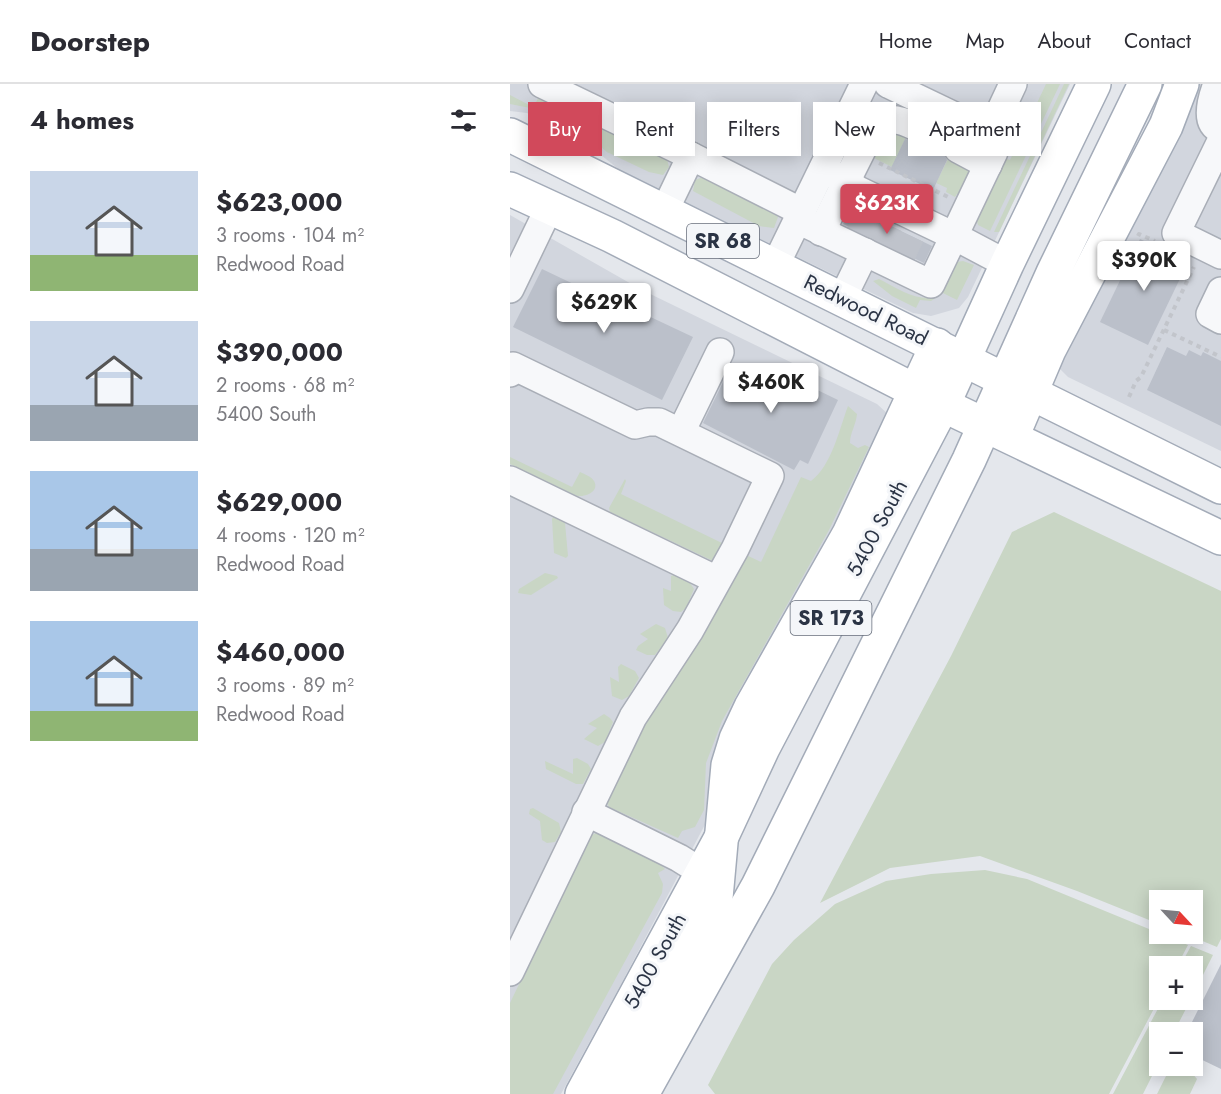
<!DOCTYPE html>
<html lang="en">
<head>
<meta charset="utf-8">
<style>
  :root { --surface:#fff; --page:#f7f7f7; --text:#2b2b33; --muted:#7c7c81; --line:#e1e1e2; --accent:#d1495b }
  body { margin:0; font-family:Jost,sans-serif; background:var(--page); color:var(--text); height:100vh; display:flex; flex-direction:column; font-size:22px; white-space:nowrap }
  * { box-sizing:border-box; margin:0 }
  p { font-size:20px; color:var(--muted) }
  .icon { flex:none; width:33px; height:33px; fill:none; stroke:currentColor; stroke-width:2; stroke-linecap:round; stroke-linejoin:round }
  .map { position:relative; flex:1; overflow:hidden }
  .panel { display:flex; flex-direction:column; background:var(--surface); width:510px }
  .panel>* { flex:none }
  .banner { position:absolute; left:18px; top:18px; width:570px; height:54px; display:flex; gap:12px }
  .needle { width:39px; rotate:116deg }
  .controls { position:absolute; left:639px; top:806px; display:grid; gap:12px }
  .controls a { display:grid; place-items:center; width:54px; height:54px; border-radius:0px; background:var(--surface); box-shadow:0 3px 15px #0003; font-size:30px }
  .price { position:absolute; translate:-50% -51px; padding:0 14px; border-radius:6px; background:#fff; color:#222; font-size:20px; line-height:39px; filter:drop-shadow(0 2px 3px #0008) }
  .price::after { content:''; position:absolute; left:50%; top:36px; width:18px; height:14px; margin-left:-9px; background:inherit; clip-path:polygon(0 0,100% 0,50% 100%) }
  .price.selected { background:var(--accent); color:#fff }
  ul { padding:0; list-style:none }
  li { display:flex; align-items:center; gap:18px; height:150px; padding:0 30px }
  li span { display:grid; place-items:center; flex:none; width:168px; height:120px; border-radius:0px; color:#555 }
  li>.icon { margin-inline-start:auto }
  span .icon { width:72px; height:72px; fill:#fffc; stroke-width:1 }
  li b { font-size:26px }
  h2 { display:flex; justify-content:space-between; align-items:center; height:72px; padding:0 30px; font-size:26px }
  .pill { padding:0 21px; border-radius:0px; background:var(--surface); box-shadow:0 3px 15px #0003; font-size:21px; line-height:54px }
  .pill.selected { background:var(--accent); color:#fff }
  header { display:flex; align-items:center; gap:36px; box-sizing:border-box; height:84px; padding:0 30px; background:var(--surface); border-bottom:2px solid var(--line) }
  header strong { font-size:28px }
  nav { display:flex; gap:33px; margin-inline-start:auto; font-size:21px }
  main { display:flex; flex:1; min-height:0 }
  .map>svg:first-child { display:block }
  .built { fill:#d2d6de }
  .green { fill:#c9d6c5 }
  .building { fill:#bbc0ca }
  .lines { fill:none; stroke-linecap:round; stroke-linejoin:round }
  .minor-tunnel { stroke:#bfc3cb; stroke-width:27; stroke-dasharray:27 14; stroke-linecap:butt }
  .minor-casing { stroke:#a9aeb7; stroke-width:30 }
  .major-casing { stroke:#a3abb8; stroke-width:36 }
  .path { stroke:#c2c5cb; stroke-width:4; stroke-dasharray:4.5 4.5; stroke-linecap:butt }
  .minor { stroke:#f7f8fa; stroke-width:27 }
  .major { stroke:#fff; stroke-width:33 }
  .labels { text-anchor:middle; stroke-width:6; stroke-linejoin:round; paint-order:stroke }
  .shield { fill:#f4f6f9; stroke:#676e7b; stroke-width:1.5 }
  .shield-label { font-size:20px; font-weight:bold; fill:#2b3445 }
  .street-label { font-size:21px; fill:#2b3445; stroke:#f4f6f9 }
</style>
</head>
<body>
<header>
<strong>Doorstep</strong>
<nav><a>Home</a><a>Map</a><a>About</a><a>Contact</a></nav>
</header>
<main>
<section class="panel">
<h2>4 homes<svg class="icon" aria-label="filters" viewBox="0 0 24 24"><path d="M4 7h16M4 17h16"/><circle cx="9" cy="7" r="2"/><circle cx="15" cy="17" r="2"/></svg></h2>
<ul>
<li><span style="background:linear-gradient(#c9d6e8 70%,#8fb573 0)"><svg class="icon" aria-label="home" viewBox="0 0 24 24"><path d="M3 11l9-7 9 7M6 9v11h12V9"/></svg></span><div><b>$623,000</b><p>3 rooms · 104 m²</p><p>Redwood Road</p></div></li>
<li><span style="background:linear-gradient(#c9d6e8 70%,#9aa5b1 0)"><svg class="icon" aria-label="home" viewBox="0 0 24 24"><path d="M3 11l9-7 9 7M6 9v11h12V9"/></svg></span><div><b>$390,000</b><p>2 rooms · 68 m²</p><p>5400 South</p></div></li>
<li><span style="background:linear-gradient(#a9c7e8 65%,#9aa5b1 0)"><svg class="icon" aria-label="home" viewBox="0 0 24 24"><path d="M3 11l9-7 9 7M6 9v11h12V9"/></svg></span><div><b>$629,000</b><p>4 rooms · 120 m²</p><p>Redwood Road</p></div></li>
<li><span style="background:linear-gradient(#a9c7e8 75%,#8fb573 0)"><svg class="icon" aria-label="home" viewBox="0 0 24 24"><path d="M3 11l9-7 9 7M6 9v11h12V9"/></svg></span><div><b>$460,000</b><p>3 rooms · 89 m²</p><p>Redwood Road</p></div></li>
</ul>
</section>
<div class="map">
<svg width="711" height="1010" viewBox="0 0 711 1010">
  <rect width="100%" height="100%" fill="#e4e7ec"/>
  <g class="built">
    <path d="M0,0H560L458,213L449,224L421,232L403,229L112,88L75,58L17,29L0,27Z"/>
    <path d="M685,0H711V367L558,293L547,282Z"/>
    <path d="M0,131L132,206L367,320L379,331L200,731L110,902L51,1010H0Z"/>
  </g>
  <g class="green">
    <path d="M536,0H550L480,147L468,141L466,134L494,74L500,76Z"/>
    <path d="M554,0H559L489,148H484Z"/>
    <path d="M0,11L23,23L29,13L157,75L159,83L153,91L139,88L97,68L78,52L52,40L54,35L47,31L44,35L20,24L0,20Z"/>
    <path d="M375,44L397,51L382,83L358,71Z"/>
    <path d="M439,73L459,84L458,93L450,111L447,110L445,113L436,108L437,104L426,99Z"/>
    <path d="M193,93L265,128L268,133L264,144L249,142L183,107L185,96Z"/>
    <path d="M453,177L464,181L447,216L433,209L421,217L410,216L406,224L382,212L363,197L369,195C384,202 407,219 424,212L447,178Z"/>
    <path d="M338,322L347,330C346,341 340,349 340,359L348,364L355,361L359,363L319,446L212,637L196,679L194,726L185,743L172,747L168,754L99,723L97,719L137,635L197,545L234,470L251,478L291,393L301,397C322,381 329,346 338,322Z"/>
    <path d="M0,373L62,403L70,388C74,390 81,392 84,397C90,408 75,413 67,412L0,380Z"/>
    <path d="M115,395L116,397L111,410L214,460L203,477L100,428L99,424Z"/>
    <path d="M544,428L711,507V855L707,863L673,849H682V816H650L649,840L567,807L470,772L380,784L310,819L441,572L502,448Z"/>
    <path d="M43,433L55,439L58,472L56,474L44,469L42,435Z"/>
    <path d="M35,489L47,492L48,494L21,511L8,509L9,505Z"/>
    <path d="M164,491L180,499L184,505L176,524L171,528L163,527L154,521L153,504L161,507V492Z"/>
    <path d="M146,540L155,544L158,554L145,571H137L126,566L128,562L138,555L130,550Z"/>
    <path d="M111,580L125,587L129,594L119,612L112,616L102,612L100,593L109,598L108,583Z"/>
    <path d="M94,630L100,634L103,638L95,658L88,662L74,655L87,644L78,640Z"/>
    <path d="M67,674L78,680L81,685L73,700H66L36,685L35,677L63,690V675Z"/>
    <path d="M23,724L49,739L51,748L45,758L37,759L32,756L30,737L19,730L20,725Z"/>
    <path d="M86,749L151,781L155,785L148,789L153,800L152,809L43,1010H0V919L78,757L82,751Z"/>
    <path d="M475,786L517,795L678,861L667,882H650L649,915L599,1010H205L198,1001L262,880L284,856L325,820L376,797L421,790Z"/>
    <path d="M681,862L703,871L683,911L682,882H670Z"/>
    <path d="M653,915H681L664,948H650L649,978L633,1010H603Z"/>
    <path d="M667,981L682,989L687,995L680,1010H647L660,984Z"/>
  </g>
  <g class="building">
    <path d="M421,40L443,51L434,58L432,66L437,76L423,106L380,86L395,55L407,59L415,56L420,49Z"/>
    <path d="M341,123L422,162L414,179L333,140Z"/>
    <path d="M630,155L678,178L638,261L590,238Z"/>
    <path d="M32,185L95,215L96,212L183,253L152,316L3,243Z"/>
    <path d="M657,263L676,272L679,266L691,272L693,268L711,277V342L637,306Z"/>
    <path d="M222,280L252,294L258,282L328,316L298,380L290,376L284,386L193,339Z"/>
    <path d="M711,880V985L682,971V948H677Z"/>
  </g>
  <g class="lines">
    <g class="minor-tunnel">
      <path d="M406,43L448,65"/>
      <path d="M349,150L358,131"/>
      <path d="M370,160L379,141"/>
      <path d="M392,171L401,152"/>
    </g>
    <defs>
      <g id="minor">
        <path d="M32,0L181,72L292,128"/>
        <path d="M378,0L480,49"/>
        <path d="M707,0C702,13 693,39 711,46"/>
        <path d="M711,57L666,149L711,171"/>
        <path d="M448,65L478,81"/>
        <path d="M154,128L181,72"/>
        <path d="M288,136L421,200L444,152L348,106L336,97L313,85"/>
        <path d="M311,148L358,54C370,31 384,32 406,43"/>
        <path d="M497,180L444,152L484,68L480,49L503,0"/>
        <path d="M265,182L354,0"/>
        <path d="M0,205L39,124"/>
        <path d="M711,207L700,230L711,236"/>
        <path d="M332,215L355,168"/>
        <path d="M0,289L3,282L125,341L138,338H149L260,392L225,465L180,546L123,633L0,888"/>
        <path d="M171,348L210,268"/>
        <path d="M0,396L207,496"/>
        <path d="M76,728L169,774L193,789"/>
      </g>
      <g id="major">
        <path d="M0,51L711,403"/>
        <path d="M0,105L102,152L433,321L711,454"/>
        <path d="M502,353L539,266L656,42L672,0"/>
        <path d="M72,1010L213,750L253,664L433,321L497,180L584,0"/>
        <path d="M102,1010L206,814L218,681L226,655L241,623L339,450L427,261"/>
        <path d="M132,1010L248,802L459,376L543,189L635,0"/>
      </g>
    </defs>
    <use href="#minor" class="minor-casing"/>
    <use href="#major" class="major-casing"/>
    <g class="path">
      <path d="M369,79L438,113"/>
      <path d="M628,152L629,150L645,157"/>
      <path d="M654,246L711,273"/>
      <path d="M619,313L626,297L631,293L684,183"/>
    </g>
    <use href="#minor" class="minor"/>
    <use href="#major" class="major"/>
  </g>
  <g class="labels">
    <g class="shield">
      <rect x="177" y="140" width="72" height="34" rx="4.5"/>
      <rect x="280.5" y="517" width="81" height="34" rx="4.5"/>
    </g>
    <g class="shield-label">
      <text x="213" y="164">SR 68</text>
      <text x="321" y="541">SR 173</text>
    </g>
    <g class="street-label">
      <text transform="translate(356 226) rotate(26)" y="7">Redwood Road</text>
      <text transform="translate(367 444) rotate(-62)" y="7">5400 South</text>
      <text transform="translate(145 877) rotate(-61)" y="7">5400 South</text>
    </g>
  </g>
</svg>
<div class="controls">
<a><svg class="needle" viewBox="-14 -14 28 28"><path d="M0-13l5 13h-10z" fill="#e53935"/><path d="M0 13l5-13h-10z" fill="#7c7c81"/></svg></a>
<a>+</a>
<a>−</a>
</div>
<b class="price selected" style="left:377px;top:151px">$623K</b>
<b class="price" style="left:634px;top:208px">$390K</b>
<b class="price" style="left:94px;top:250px">$629K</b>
<b class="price" style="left:261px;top:330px">$460K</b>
<div class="banner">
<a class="pill selected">Buy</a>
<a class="pill">Rent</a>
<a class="pill">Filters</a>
<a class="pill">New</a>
<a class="pill">Apartment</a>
</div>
</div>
</main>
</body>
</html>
